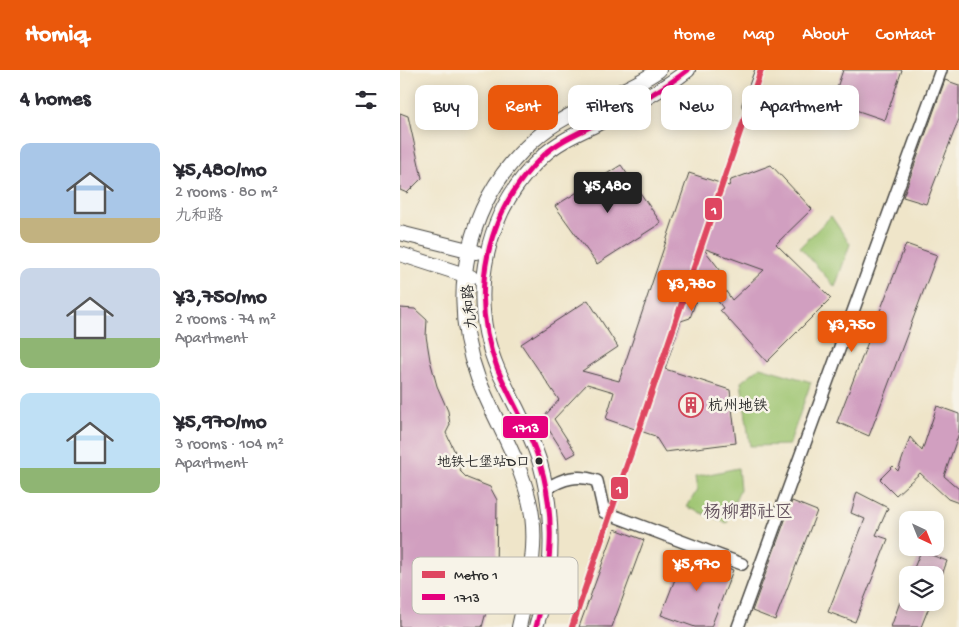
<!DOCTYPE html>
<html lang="en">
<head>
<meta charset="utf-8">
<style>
  :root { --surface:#fff; --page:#f2f2f3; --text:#2b2b33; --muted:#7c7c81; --accent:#ea580c }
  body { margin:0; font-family:"Gochi Hand","LXGW WenKai TC",sans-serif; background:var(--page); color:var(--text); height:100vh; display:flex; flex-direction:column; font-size:19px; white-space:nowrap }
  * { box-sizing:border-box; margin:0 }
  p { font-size:16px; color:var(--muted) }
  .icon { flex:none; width:28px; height:28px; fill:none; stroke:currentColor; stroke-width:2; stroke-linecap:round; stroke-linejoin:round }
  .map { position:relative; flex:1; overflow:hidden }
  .panel { display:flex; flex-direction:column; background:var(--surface); width:400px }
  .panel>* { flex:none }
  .guide { position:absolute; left:15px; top:15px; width:469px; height:45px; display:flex; gap:10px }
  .needle { width:32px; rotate:137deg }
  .tools { position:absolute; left:499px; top:441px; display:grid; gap:10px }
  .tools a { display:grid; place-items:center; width:45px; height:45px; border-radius:10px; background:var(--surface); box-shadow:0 2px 12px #0003; font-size:25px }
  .price { position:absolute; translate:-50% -42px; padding:0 11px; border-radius:5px; background:var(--accent); color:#fff; font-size:16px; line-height:32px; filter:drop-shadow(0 1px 2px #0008) }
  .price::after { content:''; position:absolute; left:50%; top:30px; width:15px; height:11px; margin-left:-8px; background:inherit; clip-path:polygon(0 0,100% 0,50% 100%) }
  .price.selected { background:#222; color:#fff }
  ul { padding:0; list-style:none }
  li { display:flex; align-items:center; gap:15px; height:125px; padding:0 20px }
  li span { display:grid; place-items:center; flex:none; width:140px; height:100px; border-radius:10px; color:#555 }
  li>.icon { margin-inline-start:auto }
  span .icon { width:60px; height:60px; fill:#fffc; stroke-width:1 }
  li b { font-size:21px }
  h2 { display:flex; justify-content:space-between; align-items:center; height:60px; padding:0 20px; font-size:21px }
  .chip { padding:0 18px; border-radius:10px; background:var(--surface); box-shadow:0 2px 12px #0003; font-size:18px; line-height:45px }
  .chip.selected { background:var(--accent); color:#fff }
  header { display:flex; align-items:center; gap:30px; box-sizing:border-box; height:70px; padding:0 25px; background:var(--accent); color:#fff }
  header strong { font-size:24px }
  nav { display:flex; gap:28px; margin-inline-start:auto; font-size:18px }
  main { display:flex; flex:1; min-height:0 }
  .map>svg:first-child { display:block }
  .green { fill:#9dc46f; stroke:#64784d }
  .building { fill:#d19fc0; fill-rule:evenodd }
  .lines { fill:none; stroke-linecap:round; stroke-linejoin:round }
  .pedestrian-casing { stroke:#484743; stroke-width:11 }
  .minor-casing { stroke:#484743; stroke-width:14 }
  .tertiary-casing { stroke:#484743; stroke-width:16 }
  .pedestrian { stroke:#fff; stroke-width:9 }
  .minor { stroke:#fff; stroke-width:11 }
  .tertiary { stroke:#fff; stroke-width:14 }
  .bus-1-casing { stroke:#f7f3e8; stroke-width:9 }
  .bus-1 { stroke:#e5007d; stroke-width:5 }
  .metro-1-casing { stroke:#f7f3e8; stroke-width:10 }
  .metro-1 { stroke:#df4661; stroke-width:6 }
  .bus-dot { fill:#2b2b2b; stroke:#f7f3e8; stroke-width:2 }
  .labels { text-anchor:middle; stroke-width:5; stroke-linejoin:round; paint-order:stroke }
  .bus-label { font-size:14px; fill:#2b2b2b; stroke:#f7f3e8; text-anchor:end }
  .street-label { font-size:15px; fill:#2b2b2b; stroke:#f7f3e8 }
  .poi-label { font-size:15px; fill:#2b2b2b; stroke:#f7f3e8; text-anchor:start }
  .quarter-label { font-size:18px; fill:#65545f; stroke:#f7f3e8 }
  .key { fill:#f7f3e8; stroke:#bab7af; stroke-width:1 }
  .key-label { font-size:14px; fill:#2b2b2b }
  .line-badge { stroke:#f7f3e8; stroke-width:2 }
  .badge-label { font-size:14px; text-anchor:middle; font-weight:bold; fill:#fff }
</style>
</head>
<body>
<header>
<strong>Homiq</strong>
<nav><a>Home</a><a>Map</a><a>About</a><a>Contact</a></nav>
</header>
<main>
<section class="panel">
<h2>4 homes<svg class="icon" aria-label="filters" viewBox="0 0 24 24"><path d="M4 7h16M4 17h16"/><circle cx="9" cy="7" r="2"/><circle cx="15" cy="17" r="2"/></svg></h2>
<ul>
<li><span style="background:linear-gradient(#a9c7e8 75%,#c2b280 0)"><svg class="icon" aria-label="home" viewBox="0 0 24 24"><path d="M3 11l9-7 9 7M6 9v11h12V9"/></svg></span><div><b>¥5,480/mo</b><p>2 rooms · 80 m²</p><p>九和路</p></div></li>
<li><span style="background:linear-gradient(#c9d6e8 70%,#8fb573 0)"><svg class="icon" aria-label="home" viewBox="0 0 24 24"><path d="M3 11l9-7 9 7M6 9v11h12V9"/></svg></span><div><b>¥3,750/mo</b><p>2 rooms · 74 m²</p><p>Apartment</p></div></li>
<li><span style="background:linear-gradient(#bfe0f5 75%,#8fb573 0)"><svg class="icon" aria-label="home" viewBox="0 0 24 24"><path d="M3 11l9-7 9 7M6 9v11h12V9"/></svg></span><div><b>¥5,970/mo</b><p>3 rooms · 104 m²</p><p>Apartment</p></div></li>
</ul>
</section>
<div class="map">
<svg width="559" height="557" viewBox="0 0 559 557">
  <rect width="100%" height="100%" fill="#f7f3e8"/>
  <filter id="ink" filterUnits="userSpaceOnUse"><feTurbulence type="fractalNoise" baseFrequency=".02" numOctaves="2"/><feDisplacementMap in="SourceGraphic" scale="10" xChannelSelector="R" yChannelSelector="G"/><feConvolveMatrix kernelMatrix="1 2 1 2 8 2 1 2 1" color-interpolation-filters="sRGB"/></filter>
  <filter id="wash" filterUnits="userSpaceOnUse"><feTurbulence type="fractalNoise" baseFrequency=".0096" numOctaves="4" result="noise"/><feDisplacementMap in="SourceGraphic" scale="20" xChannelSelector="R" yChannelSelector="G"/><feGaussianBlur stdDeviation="1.12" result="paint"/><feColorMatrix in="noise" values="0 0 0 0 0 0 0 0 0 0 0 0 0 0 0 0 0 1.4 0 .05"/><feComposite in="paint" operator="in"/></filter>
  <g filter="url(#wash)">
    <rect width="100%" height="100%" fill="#efe5c9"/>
    <g class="green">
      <path d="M431,146L450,174L435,217L400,177Z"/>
      <path d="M360,297L411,312L389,375L350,376L341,312Z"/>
      <path d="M338,398L340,419L327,453L287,437L297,420L295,407Z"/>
    </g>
    <g id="blocks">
      <g class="building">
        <path d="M443,0H502L485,50L432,32Z"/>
        <path d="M545,10L559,15V49L526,134L503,127Z"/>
        <path d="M0,43L8,46L22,108L7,123L0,120Z"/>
        <path d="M221,95L261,153L197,194L155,136Z"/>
        <path d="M371,95L412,139L376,174L431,228L367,292L320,240L323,238L303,211L290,248L281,251L265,299L330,320L336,373L265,382L255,366L206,349L214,322L187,314L154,349L176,383L167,388L142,349L159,330L121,274L188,230L218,277L182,301L219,311L289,103L329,116L331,110ZM303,178L364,200L332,230L318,210L324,205Z"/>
        <path d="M506,174L537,185L469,366L437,352Z"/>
        <path d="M0,238L15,239L27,250L26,266L30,290L37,316L48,341L50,355L46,363L55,382L61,402L67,408L90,417L97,430L96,506L82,557H0Z"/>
        <path d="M537,336L559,344V363L544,406L559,419V433L548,429L520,403L496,425L480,409L493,396L498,401L510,367L522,381Z"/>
        <path d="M457,422L488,438L476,465L488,469L455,552L428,542L465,449L451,443Z"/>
        <path d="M392,431L417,441L375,550L352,541Z"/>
        <path d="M215,459L244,470L212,557H179Z"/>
        <path d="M286,481L333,500L311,557H295L261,545Z"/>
        <path d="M521,481L547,491L542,505H511Z"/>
        <path d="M500,532H531L521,557H491Z"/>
      </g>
    </g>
  </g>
  <g filter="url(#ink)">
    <use href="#blocks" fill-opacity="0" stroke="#484743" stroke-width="1"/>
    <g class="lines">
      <defs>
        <path id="pedestrian" d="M347,35L360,0"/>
        <g id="minor">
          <path d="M146,419C163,408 178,404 197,411L204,442L342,494"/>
          <path d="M338,557L541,0"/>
        </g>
        <g id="tertiary">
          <path d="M0,163L76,182"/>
          <path d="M0,184L71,207"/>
          <path d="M119,557C128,516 140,472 129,430C119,388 94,349 78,308C47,225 66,130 134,70C170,37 219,28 259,0"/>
          <path d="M136,557C139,545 144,533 146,521C154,480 151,432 140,393C130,360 112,331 98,300C66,226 85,139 144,85C159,71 179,63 197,54C228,38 260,22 288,0"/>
        </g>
      </defs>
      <use href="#pedestrian" class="pedestrian-casing"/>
      <use href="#minor" class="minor-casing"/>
      <use href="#tertiary" class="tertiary-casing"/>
      <use href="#pedestrian" class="pedestrian"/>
      <use href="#minor" class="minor"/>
      <use href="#tertiary" class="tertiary"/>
      <defs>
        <path id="bus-1" d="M136,557C151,501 157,450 140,393C130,360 111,331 98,300C68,225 85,140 145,84C160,70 181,62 200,52C231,37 261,21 288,0"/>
      </defs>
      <use href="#bus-1" class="bus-1-casing"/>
      <use href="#bus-1" class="bus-1"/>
      <defs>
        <path id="metro-1" d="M172,557L361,0"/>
      </defs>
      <use href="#metro-1" class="metro-1-casing"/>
      <use href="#metro-1" class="metro-1"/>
    </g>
  </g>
  <defs>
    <symbol id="building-ring" viewBox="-11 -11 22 22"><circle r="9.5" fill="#f7f3e8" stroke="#d1495b" stroke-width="1.5"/><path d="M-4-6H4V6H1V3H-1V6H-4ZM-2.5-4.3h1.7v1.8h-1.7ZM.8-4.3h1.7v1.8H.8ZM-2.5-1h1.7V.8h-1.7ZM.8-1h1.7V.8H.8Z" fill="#d1495b"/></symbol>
  </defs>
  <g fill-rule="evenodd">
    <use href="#building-ring" x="277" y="321" width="28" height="28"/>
  </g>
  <circle class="bus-dot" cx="139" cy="391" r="4.5"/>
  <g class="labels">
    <g class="bus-label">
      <text x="130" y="396">地铁七堡站D口</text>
    </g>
    <g class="street-label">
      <text transform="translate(69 237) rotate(-95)" y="5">九和路</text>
    </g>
    <g class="poi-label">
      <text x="308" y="340">杭州地铁</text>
    </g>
    <g class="quarter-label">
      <text x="348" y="447">杨柳郡社区</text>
    </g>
  </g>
  <rect x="12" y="487" width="166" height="57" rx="8" class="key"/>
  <rect x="22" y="501" width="23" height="7" fill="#df4661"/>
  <rect x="22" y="524" width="23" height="6" fill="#e5007d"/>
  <g class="key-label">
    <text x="54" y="509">Metro 1</text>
    <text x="54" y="532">1713</text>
  </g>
  <g class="line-badge">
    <rect x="304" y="127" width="19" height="24" rx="5" fill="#df4661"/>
    <rect x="102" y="345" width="47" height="24" rx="5" fill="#e5007d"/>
    <rect x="210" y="406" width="19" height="24" rx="5" fill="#df4661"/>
  </g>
  <g class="badge-label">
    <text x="314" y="144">1</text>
    <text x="126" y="362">1713</text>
    <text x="219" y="423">1</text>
  </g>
</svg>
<div class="tools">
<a><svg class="needle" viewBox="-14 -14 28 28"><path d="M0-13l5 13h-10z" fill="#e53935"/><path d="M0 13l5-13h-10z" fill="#7c7c81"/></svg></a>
<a><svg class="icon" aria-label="layers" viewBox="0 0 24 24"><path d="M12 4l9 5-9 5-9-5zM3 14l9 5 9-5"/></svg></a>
</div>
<b class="price selected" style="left:208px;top:144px">¥5,480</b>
<b class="price" style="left:292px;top:242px">¥3,780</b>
<b class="price" style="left:452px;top:283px">¥3,750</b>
<b class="price" style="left:297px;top:522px">¥5,970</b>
<div class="guide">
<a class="chip">Buy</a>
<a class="chip selected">Rent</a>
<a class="chip">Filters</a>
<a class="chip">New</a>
<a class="chip">Apartment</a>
</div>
</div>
</main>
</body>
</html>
